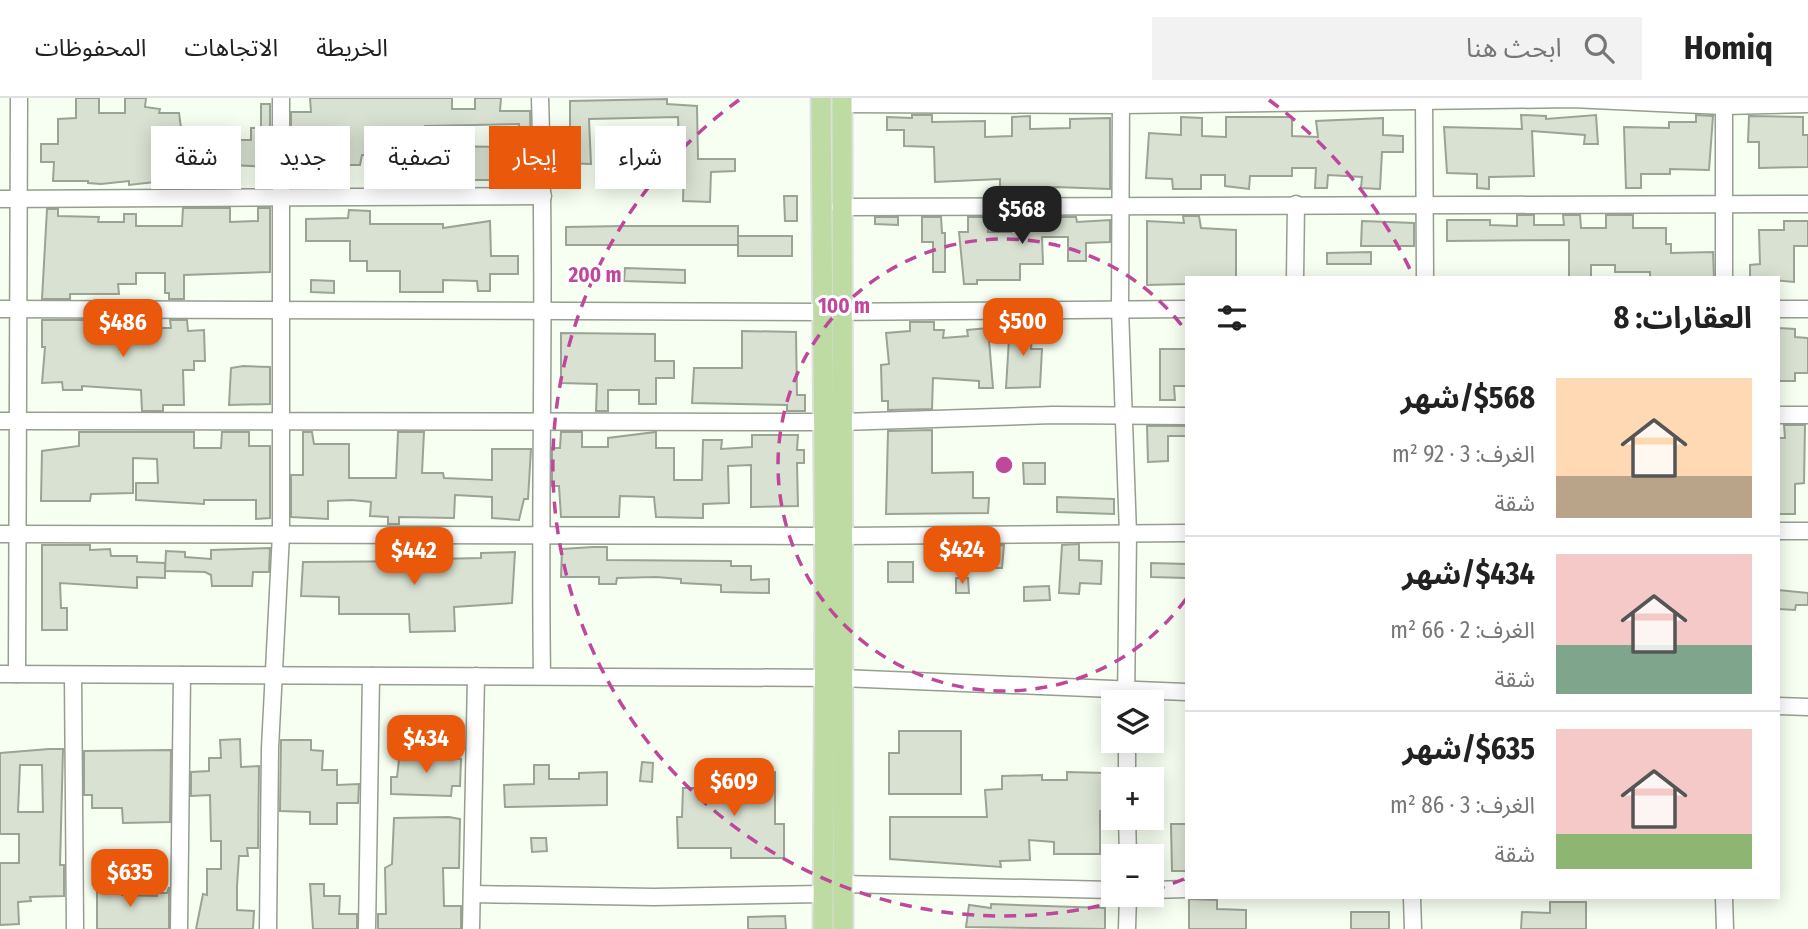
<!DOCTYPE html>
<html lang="ar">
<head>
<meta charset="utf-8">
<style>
  :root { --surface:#fff; --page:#f2f2f2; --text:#222; --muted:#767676; --line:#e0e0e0; --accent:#ea580c }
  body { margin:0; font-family:"Fira Sans Condensed","Noto Sans Arabic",sans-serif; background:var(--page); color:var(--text); direction:rtl; height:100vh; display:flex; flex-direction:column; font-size:26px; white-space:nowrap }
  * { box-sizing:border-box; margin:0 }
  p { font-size:23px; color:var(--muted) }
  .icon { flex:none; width:38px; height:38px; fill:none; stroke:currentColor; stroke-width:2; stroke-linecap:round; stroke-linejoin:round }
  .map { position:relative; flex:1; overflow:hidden; direction:ltr }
  .panel { position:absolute; left:1185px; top:178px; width:595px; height:623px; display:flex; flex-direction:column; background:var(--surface); border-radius:0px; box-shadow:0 4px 18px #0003; direction:rtl }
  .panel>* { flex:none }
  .banner { position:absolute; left:21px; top:28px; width:665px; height:63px; direction:rtl; display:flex; gap:14px }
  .fabs { position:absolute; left:1101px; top:592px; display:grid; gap:14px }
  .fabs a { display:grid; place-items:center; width:63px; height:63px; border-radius:0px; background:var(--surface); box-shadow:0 4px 18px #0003; font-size:35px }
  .price { position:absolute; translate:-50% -60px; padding:0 16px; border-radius:14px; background:var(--accent); color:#fff; font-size:23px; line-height:46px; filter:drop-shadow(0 2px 4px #0008) }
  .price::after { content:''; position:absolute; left:50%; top:42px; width:21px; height:16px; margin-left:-10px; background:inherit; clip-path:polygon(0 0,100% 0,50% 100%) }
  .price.on { background:#222; color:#fff }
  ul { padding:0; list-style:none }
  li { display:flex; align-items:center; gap:21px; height:175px; padding:0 28px }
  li+li { border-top:2px solid var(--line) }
  li span { display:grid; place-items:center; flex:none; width:196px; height:140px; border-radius:0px; color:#555 }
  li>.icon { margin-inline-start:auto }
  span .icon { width:84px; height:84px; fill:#fffc; stroke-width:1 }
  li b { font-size:30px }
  h2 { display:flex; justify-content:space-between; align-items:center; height:84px; padding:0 28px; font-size:30px }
  .tag { padding:0 24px; border-radius:0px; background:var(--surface); box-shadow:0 4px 18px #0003; font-size:24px; line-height:63px }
  .tag.on { background:var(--accent); color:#fff }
  header { display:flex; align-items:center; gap:42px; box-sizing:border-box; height:98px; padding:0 35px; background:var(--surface); border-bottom:2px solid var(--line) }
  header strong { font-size:33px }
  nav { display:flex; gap:38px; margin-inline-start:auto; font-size:24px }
  .search { width:490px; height:63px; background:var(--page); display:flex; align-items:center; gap:18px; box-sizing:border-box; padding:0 24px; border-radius:0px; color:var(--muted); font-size:26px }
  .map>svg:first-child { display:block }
  .building { fill:#d9e2d2; stroke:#9ba394; stroke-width:2; fill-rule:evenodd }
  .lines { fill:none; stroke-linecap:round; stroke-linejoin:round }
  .minor-casing { stroke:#969e8f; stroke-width:19 }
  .major-casing { stroke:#dddedd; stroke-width:23 }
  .minor { stroke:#fff; stroke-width:16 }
  .major { stroke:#bedba3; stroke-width:19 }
  .ring { fill:none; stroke:#bf479c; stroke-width:3.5; stroke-dasharray:12 9 }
  .centre { fill:#bf479c; stroke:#fff; stroke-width:3.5 }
  .ring-label { font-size:21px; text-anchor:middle; font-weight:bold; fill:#bf479c; stroke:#fff; stroke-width:6; stroke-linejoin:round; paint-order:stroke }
</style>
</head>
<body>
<header>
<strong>Homiq</strong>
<div class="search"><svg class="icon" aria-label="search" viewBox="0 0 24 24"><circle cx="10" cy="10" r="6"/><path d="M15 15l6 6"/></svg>ابحث هنا</div>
<nav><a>الخريطة</a><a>الاتجاهات</a><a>المحفوظات</a></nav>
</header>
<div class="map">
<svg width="1808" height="831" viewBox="0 0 1808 831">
  <rect width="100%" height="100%" fill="#f7fff2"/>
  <g class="building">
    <path d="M76,0H99V15H125V0H146L145,9L160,11L159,15H179L182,37L224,42H251V30H261V6H270V69L192,65L193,89L172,90L173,82L129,87V83L101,86L88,85V83H53L54,64H41V46H58V21L76,20Z"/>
    <path d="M310,0H452V11H475V0H501L500,13H530L531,65H511L512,82H431L433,48L519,49V26L425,28V59L362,57L360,67H300V59H291V14H311Z"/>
    <path d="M667,1V6L697,8L698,61H735V73L711,74L710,104L683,103L684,64L665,67L664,64H629V52H679L678,19L589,21L591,66L559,65L560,41L570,42V3Z"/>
    <path d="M912,17H932V24L985,23V39L1012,38V19L1030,18V31L1070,30V21L1110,20V91L1055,89L1000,92V81L935,84L934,49L904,48V32H887V19L912,20Z"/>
    <path d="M1521,17L1546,18V21L1596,17L1598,46H1584L1585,37L1532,33L1534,78L1489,79V91L1477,90V76L1447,75L1444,29L1522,31Z"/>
    <path d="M1696,17L1713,18L1709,72L1670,71V76H1641V90H1626L1624,29L1669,30V24H1696Z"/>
    <path d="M1749,18L1803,19V37H1808V69L1759,70V44H1748Z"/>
    <path d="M1181,19L1202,20V38L1226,39V19H1292V38L1318,39L1316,23L1383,20V37L1403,38V54H1382L1380,91L1361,90L1362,79L1328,77L1327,90H1315L1316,70H1292V78H1250L1249,91L1225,88V77H1201V91H1173L1172,81L1146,80L1149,35L1181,37Z"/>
    <path d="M784,98H797V123H785Z"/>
    <path d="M183,110H230V124L258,123V110H270V174L184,177V201H169V195H165V175H136V186H118L119,196H70V201H42L47,111H58V118L99,119L98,124H124V116H136V128H182Z"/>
    <path d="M349,112L370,113V126H443V130L490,123L491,158H518V176H490V193H478L477,183L443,182V194H400V173H367V163H350V143H306V121L348,120Z"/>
    <path d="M1517,117H1534V127H1564L1563,117H1580L1581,130H1606V117H1633V130H1666V146H1671V155L1713,154L1714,180H1650V174H1615V167H1591V180H1569V142L1447,143V122H1490V127L1517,128Z"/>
    <path d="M1183,118H1199L1201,130L1236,132V180H1186V186L1147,187V123L1184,125Z"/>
    <path d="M875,119H898V127L875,126Z"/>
    <path d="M922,119H941L942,135H945V174H933V144H922Z"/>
    <path d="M968,119H988V134H1011V124L1046,123L1058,121V119H1076L1077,124L1110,122V144L1086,145V163H1068V139H1042L1043,166H1020V182H977V186H964L959,134H968Z"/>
    <path d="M1362,123L1414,125V148H1361Z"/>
    <path d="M1784,123H1808V148H1794V184L1750,180V167L1760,166L1759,132H1784Z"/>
    <path d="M623,128H738V147H566V129Z"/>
    <rect x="738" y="138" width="54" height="20"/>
    <path d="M1371,154V166H1327V155Z"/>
    <path d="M625,170L685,172V185L624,183Z"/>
    <path d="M311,182L334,183V195L311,194Z"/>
    <path d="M42,222H90L89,236L127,235V222H145L146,230H171L170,222H187L188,233L204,232L205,263H194V272H183L184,307H163V313H142L141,292L82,288V292H63L62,284L42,285L45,249H42Z"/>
    <path d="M910,224H934V232H944L943,240L968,238L967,232L988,230L993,290H979V283L933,280L932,311L888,312V303H882L881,267L889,266L886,235L910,233Z"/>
    <path d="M1010,224L1033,225L1031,251H1042L1040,289L1006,290Z"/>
    <path d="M1778,230L1795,231V239L1808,240V275H1795V283H1778Z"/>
    <path d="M742,233L796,234L797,297H805V313H787V307L692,305L694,270H742Z"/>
    <path d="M561,235L655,236V263H674V280H656V306H639V292H608V313H596L597,286L561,285Z"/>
    <path d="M1160,251H1186V288H1174L1175,302H1160Z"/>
    <path d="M243,268L270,269V306L229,307L231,270Z"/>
    <path d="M1784,327H1805L1804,385L1795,386V416H1778V340H1785Z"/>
    <path d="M1147,328H1186V338H1168V363L1148,364Z"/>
    <path d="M932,332V375L973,374V400H989L988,415L886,416L888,333Z"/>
    <path d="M79,334H194V350H221L222,334H249V348H270V420L256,421V402H204V406L136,402V385H158L157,361L133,360V395L91,396L90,403H41L42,353L79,348Z"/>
    <path d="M303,334H312L314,346H349V380H396L398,334H424L422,375H443L444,380L492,382V351H531L528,401H524L519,422L492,420V399L455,397L454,420L399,419V426H388V419L370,418L371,404L352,402L328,403V421L291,419V377H303Z"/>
    <path d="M561,334H582V349H608V340L656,334V350H674V382H702L703,342H722L721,351L752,349V337H798L797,352H804V365H797L798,408L751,409V367L728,368L729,405L703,406V420L656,419L654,399L620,398L619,419H561L559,388H552V350H560Z"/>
    <path d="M1023,365H1045V386H1024Z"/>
    <path d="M1057,399L1114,401V416L1057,414Z"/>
    <path d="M1079,446V462L1102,463L1101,486L1080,485L1079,496L1059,495L1062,447Z"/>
    <path d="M42,447H90V452L110,451L111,458H137V464L165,465V480L137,479V490L60,485L61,510H67V532H42Z"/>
    <path d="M1004,447L1002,470H979V458L946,456L947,448Z"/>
    <path d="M593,449H607V462L731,463V468H751V482L769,481V495L721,494V487L681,485V481L656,479L617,480L616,486H599V479H561L562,451Z"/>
    <path d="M270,450L269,474H253L252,488H212L211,477L205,474L165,473L166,453L185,454V459L211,461V452Z"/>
    <path d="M515,454L512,505L454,509L455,533L410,534L409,516H339V499L301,498L303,464L433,463L434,461L481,460V455Z"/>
    <rect x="888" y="464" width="25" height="20"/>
    <path d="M1151,465L1186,466V480L1151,479Z"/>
    <path d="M956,480H968L969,495H956Z"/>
    <path d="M1049,488L1050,502L1024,503V489Z"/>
    <path d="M1778,492L1808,495V507H1796L1795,512L1778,511Z"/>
    <path d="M899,633H961V696H889V655H899Z"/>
    <path d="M240,641L241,669L259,668L258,750H247L248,758H239L237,788V812L254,813L253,831H196L203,796L207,797V771H221V743H211L210,697L191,698V674L209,673V660H221L220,642Z"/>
    <path d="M281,642H311V652L323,653L322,672H337V687L359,686L358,705H337V726H310V714L280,713Z"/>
    <path d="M49,651H63L60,767H64V798L30,799L31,803L18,804L19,826L0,827V765H19V736H0V655ZM20,667H42L43,714H18Z"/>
    <path d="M171,652L170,724L123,725L122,710H92V697H84V653Z"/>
    <path d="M400,653L420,655V659L461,661L460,688H452L451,698L391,696V679H397Z"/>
    <path d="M642,664L653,665L652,684L640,683Z"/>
    <path d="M534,667H549V681H579V675L607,674V707L505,709L504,687L534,686Z"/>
    <path d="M775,674V726H784V760H731V750H678L677,719H682L683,690H730V675Z"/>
    <path d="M1067,674L1106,675L1105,713H1100V756H1054V744L1029,742L1030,762L1000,763L1001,769L890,761V719H987L985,692L1002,691V678L1042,677V682H1067Z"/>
    <path d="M449,719L460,721L459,770H443L444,808H461V831H378V816H386L385,770L392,766L394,720Z"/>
    <path d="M1171,726H1186V773H1172Z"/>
    <path d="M531,740H546L547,753L532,754Z"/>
    <path d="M97,783H122V797L157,798V795H167L169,789V831H97Z"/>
    <path d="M310,786H324V798H340L339,816H357V831H313Z"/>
    <path d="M1189,801L1217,802V811L1246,812V831H1189Z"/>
    <path d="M1550,804H1586V831H1521L1522,814L1550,815Z"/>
    <path d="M991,806L1105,810V831L966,829L969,807L991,810Z"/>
    <rect x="1351" y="814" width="38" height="17"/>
    <path d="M785,818L786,831H748V819Z"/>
  </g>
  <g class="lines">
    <defs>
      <g id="minor">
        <path d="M540,0C546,193 539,385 542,578"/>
        <path d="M1121,0L1120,211L1128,436L1126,604"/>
        <path d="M1424,0L1425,180"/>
        <path d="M1724,0V180"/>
        <path d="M842,6L1121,7L1572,1L1723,8L1808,6"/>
        <path d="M0,101L543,98"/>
        <path d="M840,109L1808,106"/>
        <path d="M1295,180L1296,106"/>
        <path d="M0,211L823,214L1186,211"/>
        <path d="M1778,211H1808"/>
        <path d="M1778,317H1808"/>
        <path d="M0,323L823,324"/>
        <path d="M842,324L1053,317L1186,318"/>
        <path d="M1778,433H1808"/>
        <path d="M0,436L824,438"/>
        <path d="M843,438L1186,435"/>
        <path d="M0,576L841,580L1186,594"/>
        <path d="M17,576L19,0"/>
        <path d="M73,577L75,831"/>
        <path d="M1778,608L1808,609"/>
        <path d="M1127,642V681"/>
        <path d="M1127,719L1128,758"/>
        <path d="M842,786L1113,792"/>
        <path d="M1152,792L1186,791"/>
        <path d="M472,796L654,799L823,796"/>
        <path d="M1412,800L1413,831"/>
        <path d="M1724,800L1725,831"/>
        <path d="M179,831L182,577"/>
        <path d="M268,831L270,650L281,436V0"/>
        <path d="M367,831L371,578"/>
        <path d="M471,831L476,578"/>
        <path d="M1127,831L1128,796"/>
      </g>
      <g id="major">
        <path d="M821,0L825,499L823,831"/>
        <path d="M842,0L843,831"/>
      </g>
    </defs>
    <use href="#minor" class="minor-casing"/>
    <use href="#major" class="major-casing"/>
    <use href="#minor" class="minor"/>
    <use href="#major" class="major"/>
  </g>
  <g class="ring">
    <path d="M1186 501A226 226 0 1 1 1186 233"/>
    <path d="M1184 781A451 451 0 0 1 1155 792M1140 797A451 451 0 0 1 739 2M1269 2A451 451 0 0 1 1414 180"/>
  </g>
  <circle cx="1004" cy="367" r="10" class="centre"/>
  <g class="ring-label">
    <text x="595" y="184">200 m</text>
    <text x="844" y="215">100 m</text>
  </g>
</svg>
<div class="fabs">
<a><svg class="icon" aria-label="layers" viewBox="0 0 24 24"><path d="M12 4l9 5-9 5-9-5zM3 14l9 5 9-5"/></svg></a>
<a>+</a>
<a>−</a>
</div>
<b class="price on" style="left:1022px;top:148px">$568</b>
<b class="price" style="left:1023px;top:260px">$500</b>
<b class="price" style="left:123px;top:261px">$486</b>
<b class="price" style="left:962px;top:488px">$424</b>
<b class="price" style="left:414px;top:489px">$442</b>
<b class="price" style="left:426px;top:677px">$434</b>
<b class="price" style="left:734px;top:720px">$609</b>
<b class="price" style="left:130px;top:811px">$635</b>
<div class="banner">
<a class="tag">شراء</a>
<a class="tag on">إيجار</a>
<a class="tag">تصفية</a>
<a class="tag">جديد</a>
<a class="tag">شقة</a>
</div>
<section class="panel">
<h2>العقارات: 8<svg class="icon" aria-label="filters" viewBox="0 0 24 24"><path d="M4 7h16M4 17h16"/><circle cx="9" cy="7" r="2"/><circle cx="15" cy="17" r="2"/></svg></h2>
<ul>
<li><span style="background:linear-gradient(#ffd9b3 70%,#b9a48a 0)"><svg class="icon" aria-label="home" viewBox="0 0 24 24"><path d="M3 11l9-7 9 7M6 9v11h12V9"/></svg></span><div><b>$568/شهر</b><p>الغرف: 3 · 92 m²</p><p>شقة</p></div></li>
<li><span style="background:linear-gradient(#f6c9c9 65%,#7fa58c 0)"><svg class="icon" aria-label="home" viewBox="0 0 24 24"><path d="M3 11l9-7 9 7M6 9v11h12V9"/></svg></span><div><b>$434/شهر</b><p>الغرف: 2 · 66 m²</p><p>شقة</p></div></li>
<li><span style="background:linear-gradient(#f6c9c9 75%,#8fb573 0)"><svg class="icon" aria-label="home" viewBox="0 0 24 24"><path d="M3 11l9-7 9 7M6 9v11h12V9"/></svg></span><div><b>$635/شهر</b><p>الغرف: 3 · 86 m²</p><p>شقة</p></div></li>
</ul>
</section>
</div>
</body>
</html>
